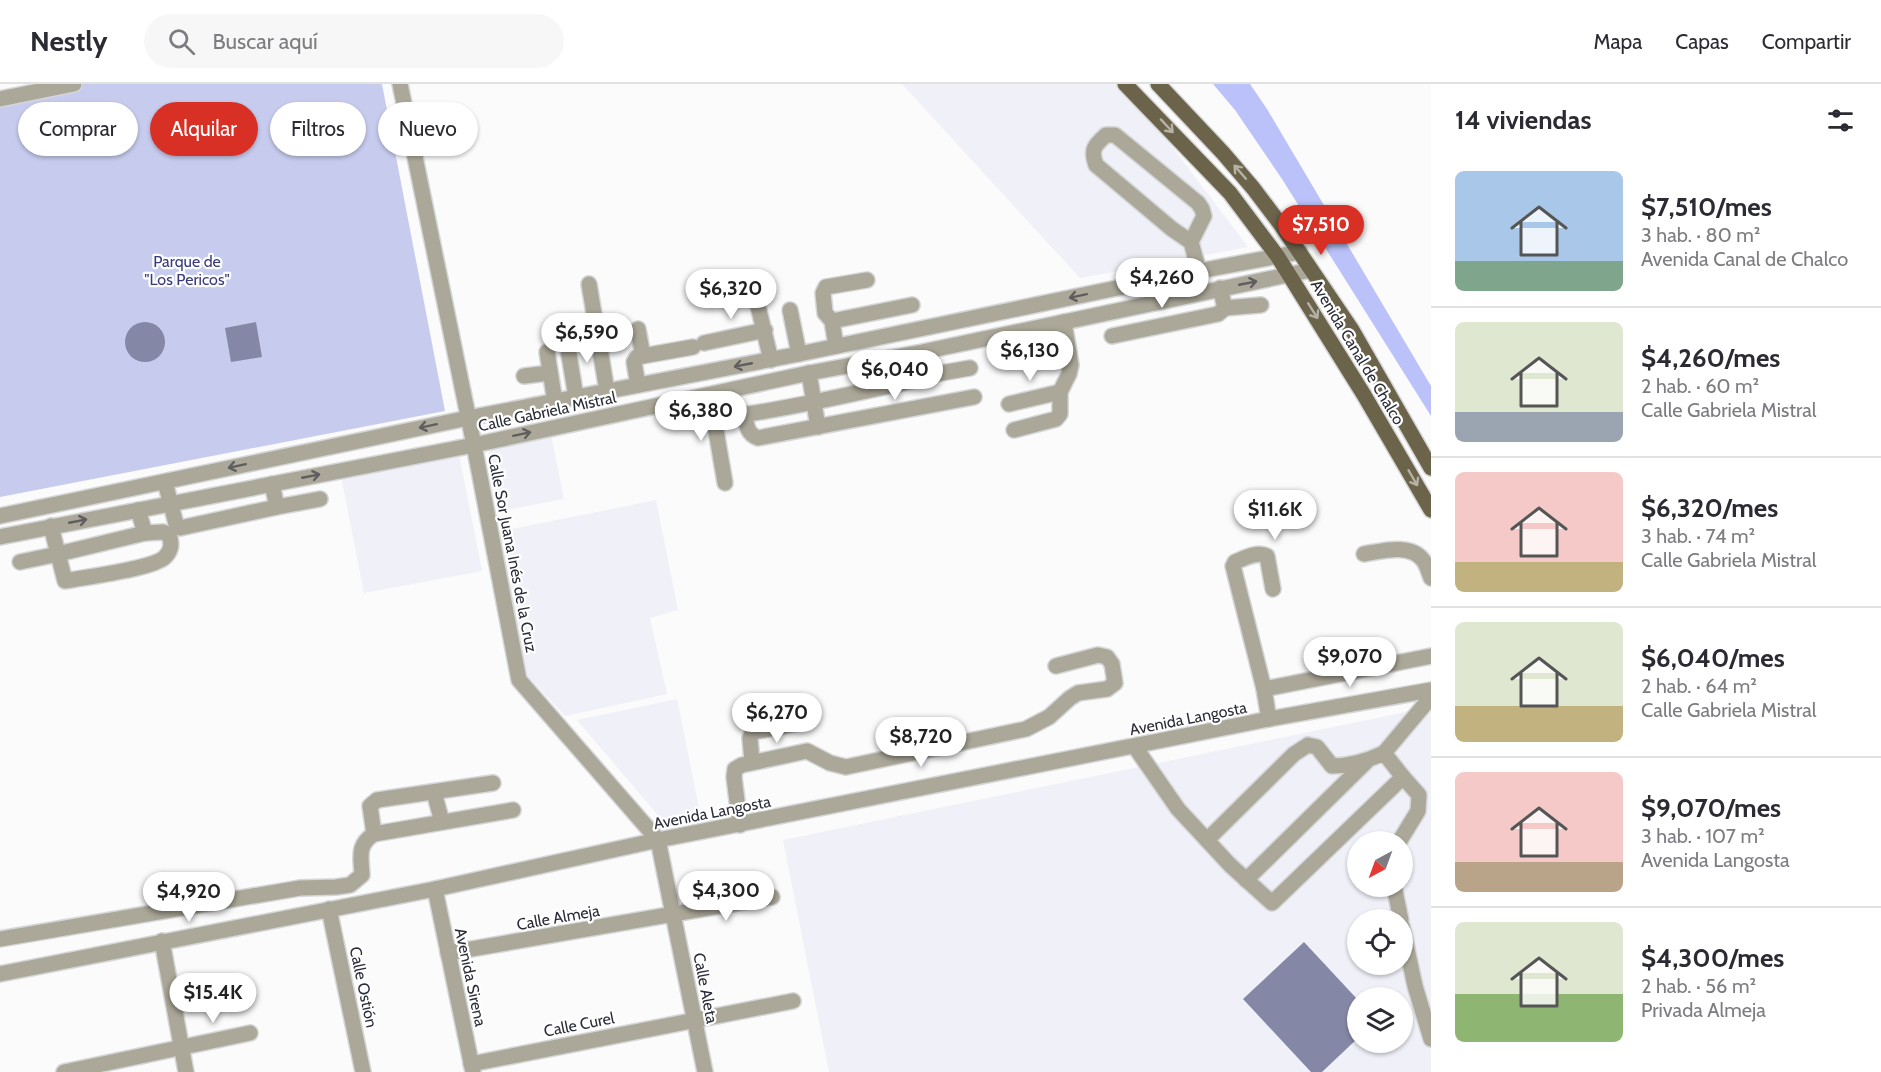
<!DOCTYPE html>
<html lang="es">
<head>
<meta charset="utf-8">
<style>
  :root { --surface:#fff; --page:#f7f7f7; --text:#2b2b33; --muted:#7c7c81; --line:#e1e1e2; --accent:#d93025 }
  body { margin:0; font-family:Cabin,sans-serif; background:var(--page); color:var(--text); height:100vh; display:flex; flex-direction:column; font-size:22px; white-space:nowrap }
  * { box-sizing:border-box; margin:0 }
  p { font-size:20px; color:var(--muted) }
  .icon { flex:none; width:33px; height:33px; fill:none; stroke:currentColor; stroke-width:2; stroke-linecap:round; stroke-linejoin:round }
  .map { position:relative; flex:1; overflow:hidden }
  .details { display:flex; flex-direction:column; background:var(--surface); width:450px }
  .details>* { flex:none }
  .banner { position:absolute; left:18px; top:18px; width:570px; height:54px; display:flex; gap:12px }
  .needle { width:39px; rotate:221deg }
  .fabs { position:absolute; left:1347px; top:747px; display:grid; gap:12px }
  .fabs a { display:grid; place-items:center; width:66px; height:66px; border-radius:50%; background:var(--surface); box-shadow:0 2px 4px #0004; font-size:30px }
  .price { position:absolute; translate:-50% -51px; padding:0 14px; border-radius:21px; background:#fff; color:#222; font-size:20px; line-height:39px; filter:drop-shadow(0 2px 3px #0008) }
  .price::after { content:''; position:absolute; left:50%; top:36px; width:18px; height:14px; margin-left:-9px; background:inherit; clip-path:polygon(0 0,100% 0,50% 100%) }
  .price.selected { background:var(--accent); color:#fff }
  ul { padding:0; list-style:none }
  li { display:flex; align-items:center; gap:18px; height:150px; padding:0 24px }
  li+li { border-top:2px solid var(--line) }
  li span { display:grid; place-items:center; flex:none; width:168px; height:120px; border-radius:9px; color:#555 }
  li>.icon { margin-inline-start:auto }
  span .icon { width:72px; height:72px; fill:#fffc; stroke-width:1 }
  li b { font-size:26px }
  h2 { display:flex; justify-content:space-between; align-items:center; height:72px; padding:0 24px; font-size:26px }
  .tag { padding:0 21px; border-radius:27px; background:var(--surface); box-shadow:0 2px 4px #0004; font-size:21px; line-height:54px }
  .tag.selected { background:var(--accent); color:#fff }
  header { display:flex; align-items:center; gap:36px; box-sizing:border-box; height:84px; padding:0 30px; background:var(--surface); border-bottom:2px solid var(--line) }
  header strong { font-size:28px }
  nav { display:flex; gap:33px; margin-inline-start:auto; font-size:21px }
  .search { width:420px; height:54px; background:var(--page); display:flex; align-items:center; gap:15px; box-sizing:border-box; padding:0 21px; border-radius:33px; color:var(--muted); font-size:22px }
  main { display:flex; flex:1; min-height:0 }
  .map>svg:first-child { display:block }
  .built { fill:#eff0f8; fill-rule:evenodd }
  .green { fill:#c7ccef }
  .water { fill:#bbc2f9 }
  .building { fill:#8488a6 }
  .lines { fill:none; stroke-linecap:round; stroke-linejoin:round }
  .minor-casing { stroke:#d5d6d8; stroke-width:18 }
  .major-casing { stroke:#d5d6d8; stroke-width:18 }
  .minor { stroke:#aca899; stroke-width:15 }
  .major { stroke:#6b634a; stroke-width:15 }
  .oneway { stroke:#b5b1a4 }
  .oneway2 { stroke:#5e5e5f }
  .labels { text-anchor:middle; stroke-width:4.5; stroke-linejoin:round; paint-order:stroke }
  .park-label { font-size:16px; fill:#393a7b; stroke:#fff }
  .street-label { font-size:16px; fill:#2a2c38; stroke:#fff }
</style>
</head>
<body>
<header>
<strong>Nestly</strong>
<div class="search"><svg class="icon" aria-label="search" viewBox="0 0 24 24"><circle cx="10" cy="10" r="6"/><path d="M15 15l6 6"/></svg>Buscar aquí</div>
<nav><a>Mapa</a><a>Capas</a><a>Compartir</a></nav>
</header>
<main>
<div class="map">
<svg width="1431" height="988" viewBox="0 0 1431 988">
  <rect width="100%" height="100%" fill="#fbfbfb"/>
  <g class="built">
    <path d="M902,0H1114L1148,31L1248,163L1080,194Z"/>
    <path d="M551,351L564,415L500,427L488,363Z"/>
    <path d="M459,371L482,487L364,509L341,392Z"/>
    <path d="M656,416L678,526L650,534L667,610L565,632L527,591L497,448Z"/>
    <path d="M677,615L700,729L663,737L577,636Z"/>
    <path d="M1431,623V988H829L783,756ZM1358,758H1402V802H1358ZM1358,836H1402V880H1358ZM1358,914H1402V958H1358Z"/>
  </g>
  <path class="green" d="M73,0H382L445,327L0,413V15Z"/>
  <path class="water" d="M1213,0H1250L1267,25L1431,302V332L1282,95L1235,26Z"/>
  <g class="building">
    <circle cx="145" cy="258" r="20"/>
    <path d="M256,238L262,273L231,278L225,244Z"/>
    <path d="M1304,858L1358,916V954L1322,988H1311L1243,915Z"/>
  </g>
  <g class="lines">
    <defs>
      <g id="minor">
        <path d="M400,0L474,361L519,596L658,756L705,988"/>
        <path d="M0,15L74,0"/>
        <path d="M1191,158L1204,132L1202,125L1198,119L1115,51H1106C1095,61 1090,65 1096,81L1172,145L1191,158L1199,187"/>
        <path d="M589,200L607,307"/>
        <path d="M756,214L771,276"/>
        <path d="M1225,224L1261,221"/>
        <path d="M790,226L799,270"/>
        <path d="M832,237L912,221"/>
        <path d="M638,245L643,272"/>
        <path d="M1112,252L1218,230L1225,224L1220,204"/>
        <path d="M566,253L576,313"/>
        <path d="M704,259L765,246"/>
        <path d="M836,262L832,237L825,229L823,209L826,203L867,196"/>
        <path d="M547,268L555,318"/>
        <path d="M809,289L818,343"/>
        <path d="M524,292L549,289"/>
        <path d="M638,301L634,278L637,273L693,263"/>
        <path d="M709,311L714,335L725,399"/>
        <path d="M1009,320L1060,308"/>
        <path d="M745,331C747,342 747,350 758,354L974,313"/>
        <path d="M714,335C784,326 852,310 920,295L930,291L970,284"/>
        <path d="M1014,346L1056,335L1060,330V308L1069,290L1071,281L1064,238"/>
        <path d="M165,398L176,440L180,444L277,423"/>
        <path d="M272,400L277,423L320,415"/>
        <path d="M0,432L468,334L799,270L1199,187L1300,168"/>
        <path d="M51,442L58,470L145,449L138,426"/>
        <path d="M0,453L474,361L809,289L922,268L1311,186"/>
        <path d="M1364,470C1382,467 1410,459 1423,476C1427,481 1429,489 1431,494"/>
        <path d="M20,478L58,470L65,497C85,493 153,485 165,473C172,466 172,459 169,451L163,448L145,449"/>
        <path d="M1264,605L1431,572"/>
        <path d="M1269,635L1264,605L1233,482L1235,478C1245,474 1257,467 1267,472L1273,505"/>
        <path d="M1135,663L1178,725L1230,781L1272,819L1403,693"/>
        <path d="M1384,669L1431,613"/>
        <path d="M752,678L750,654L753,648L799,639"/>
        <path d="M434,708L442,738"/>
        <path d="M740,741L734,693L735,685L742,681L807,667L830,679L846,683L1026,645L1049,633L1070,614L1078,609L1107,605L1115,599L1112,580L1107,573L1098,571L1056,582"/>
        <path d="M374,750L370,722L377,716L493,699"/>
        <path d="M1207,756L1294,670L1308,661L1317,663L1332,682C1351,682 1367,677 1384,669L1403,693L1419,711L1418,727L1399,758"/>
        <path d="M1246,796L1366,678"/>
        <path d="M1394,802L1401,836"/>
        <path d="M435,805L473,988"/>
        <path d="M329,825L363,988"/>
        <path d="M1402,842L1415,902L1431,955"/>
        <path d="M0,855L300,804L336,803L350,801L362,791C361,772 357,761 374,750L513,726"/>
        <path d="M162,857L186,988"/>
        <path d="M448,869L772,813"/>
        <path d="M0,890L435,805L658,756L1269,635L1431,606"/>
        <path d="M471,980L793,917"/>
        <path d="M64,988L250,949"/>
      </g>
      <g id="major">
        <path d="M1125,0L1230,109L1278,173L1364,311L1431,426"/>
        <path d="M1158,0L1223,69L1253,104L1281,141L1352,246L1431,384"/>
      </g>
    </defs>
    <use href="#minor" class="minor-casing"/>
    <use href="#major" class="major-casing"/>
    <use href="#minor" class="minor"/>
    <use href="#major" class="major"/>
  </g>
  <defs><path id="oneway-shaft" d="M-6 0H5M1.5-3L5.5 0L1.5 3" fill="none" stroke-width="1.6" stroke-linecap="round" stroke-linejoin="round" transform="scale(1.5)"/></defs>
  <g class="oneway">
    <use href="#oneway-shaft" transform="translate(1167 42) rotate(47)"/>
    <use href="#oneway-shaft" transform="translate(1240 88) rotate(-131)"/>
    <use href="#oneway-shaft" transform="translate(1313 227) rotate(58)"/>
    <use href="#oneway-shaft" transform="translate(1413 394) rotate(60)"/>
  </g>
  <g class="oneway2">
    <use href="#oneway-shaft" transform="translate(1248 199) rotate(-11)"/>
    <use href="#oneway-shaft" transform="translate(1078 212) rotate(168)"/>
    <use href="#oneway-shaft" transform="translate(743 281) rotate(169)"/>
    <use href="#oneway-shaft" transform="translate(428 342) rotate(168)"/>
    <use href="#oneway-shaft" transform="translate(522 350) rotate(-12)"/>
    <use href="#oneway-shaft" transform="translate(237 382) rotate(168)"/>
    <use href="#oneway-shaft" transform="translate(311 392) rotate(-11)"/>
    <use href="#oneway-shaft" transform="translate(78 437) rotate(-11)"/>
  </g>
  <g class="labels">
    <g class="park-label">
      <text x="187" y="183">Parque de<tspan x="187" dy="18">"Los Pericos"</tspan></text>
    </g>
    <g class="street-label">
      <text transform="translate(1358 268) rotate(59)" y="6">Avenida Canal de Chalco</text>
      <text transform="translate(547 327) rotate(-12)" y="6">Calle Gabriela Mistral</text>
      <text transform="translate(513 469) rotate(79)" y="6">Calle Sor Juana Inés de la Cruz</text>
      <text transform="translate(1188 634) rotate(-11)" y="6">Avenida Langosta</text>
      <text transform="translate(712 728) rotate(-11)" y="6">Avenida Langosta</text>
      <text transform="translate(558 833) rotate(-10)" y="6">Calle Almeja</text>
      <text transform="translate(471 893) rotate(78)" y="6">Avenida Sirena</text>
      <text transform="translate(364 903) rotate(78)" y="6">Calle Ostión</text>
      <text transform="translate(706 904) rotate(79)" y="6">Calle Aleta</text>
      <text transform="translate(579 940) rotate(-11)" y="6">Calle Curel</text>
    </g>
  </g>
</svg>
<div class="fabs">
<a><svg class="needle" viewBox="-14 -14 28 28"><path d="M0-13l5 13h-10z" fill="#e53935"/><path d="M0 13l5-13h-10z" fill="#7c7c81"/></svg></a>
<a><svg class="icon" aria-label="locate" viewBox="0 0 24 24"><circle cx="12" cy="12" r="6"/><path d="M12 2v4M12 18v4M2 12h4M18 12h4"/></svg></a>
<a><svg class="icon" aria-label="layers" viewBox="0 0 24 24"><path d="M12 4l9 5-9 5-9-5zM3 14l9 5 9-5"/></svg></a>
</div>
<b class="price selected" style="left:1321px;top:172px">$7,510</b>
<b class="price" style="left:1162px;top:225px">$4,260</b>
<b class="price" style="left:731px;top:236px">$6,320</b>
<b class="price" style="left:587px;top:280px">$6,590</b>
<b class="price" style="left:1030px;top:298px">$6,130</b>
<b class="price" style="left:895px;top:317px">$6,040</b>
<b class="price" style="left:701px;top:358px">$6,380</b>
<b class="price" style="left:1275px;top:457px">$11.6K</b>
<b class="price" style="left:1350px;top:604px">$9,070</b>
<b class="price" style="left:777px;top:660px">$6,270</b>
<b class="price" style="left:921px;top:684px">$8,720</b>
<b class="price" style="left:726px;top:838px">$4,300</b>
<b class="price" style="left:189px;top:839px">$4,920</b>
<b class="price" style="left:213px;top:940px">$15.4K</b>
<div class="banner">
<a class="tag">Comprar</a>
<a class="tag selected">Alquilar</a>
<a class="tag">Filtros</a>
<a class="tag">Nuevo</a>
</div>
</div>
<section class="details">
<h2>14 viviendas<svg class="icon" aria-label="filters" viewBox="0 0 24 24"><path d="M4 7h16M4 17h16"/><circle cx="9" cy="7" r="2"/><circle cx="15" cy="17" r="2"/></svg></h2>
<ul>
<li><span style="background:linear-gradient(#a9c7e8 75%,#7fa58c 0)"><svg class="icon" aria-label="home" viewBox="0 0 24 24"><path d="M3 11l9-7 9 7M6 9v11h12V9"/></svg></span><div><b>$7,510/mes</b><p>3 hab. · 80 m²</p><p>Avenida Canal de Chalco</p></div></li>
<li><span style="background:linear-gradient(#dfe7d0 75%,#9aa5b1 0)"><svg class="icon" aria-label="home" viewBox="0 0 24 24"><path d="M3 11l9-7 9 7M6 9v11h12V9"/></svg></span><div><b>$4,260/mes</b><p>2 hab. · 60 m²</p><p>Calle Gabriela Mistral</p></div></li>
<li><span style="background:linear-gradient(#f6c9c9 75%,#c2b280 0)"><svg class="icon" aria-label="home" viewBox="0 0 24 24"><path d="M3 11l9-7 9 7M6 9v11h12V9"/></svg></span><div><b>$6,320/mes</b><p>3 hab. · 74 m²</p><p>Calle Gabriela Mistral</p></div></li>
<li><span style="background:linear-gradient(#dfe7d0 70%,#c2b280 0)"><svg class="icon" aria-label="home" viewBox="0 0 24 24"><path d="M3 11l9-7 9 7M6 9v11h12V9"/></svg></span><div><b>$6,040/mes</b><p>2 hab. · 64 m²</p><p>Calle Gabriela Mistral</p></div></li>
<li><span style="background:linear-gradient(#f6c9c9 75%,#b9a48a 0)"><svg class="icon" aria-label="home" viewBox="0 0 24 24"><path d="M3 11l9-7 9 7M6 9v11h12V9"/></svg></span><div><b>$9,070/mes</b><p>3 hab. · 107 m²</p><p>Avenida Langosta</p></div></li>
<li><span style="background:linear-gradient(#dfe7d0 60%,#8fb573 0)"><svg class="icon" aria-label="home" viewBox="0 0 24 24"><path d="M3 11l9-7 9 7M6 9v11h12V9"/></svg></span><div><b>$4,300/mes</b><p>2 hab. · 56 m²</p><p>Privada Almeja</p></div></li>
</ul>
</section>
</main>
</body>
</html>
